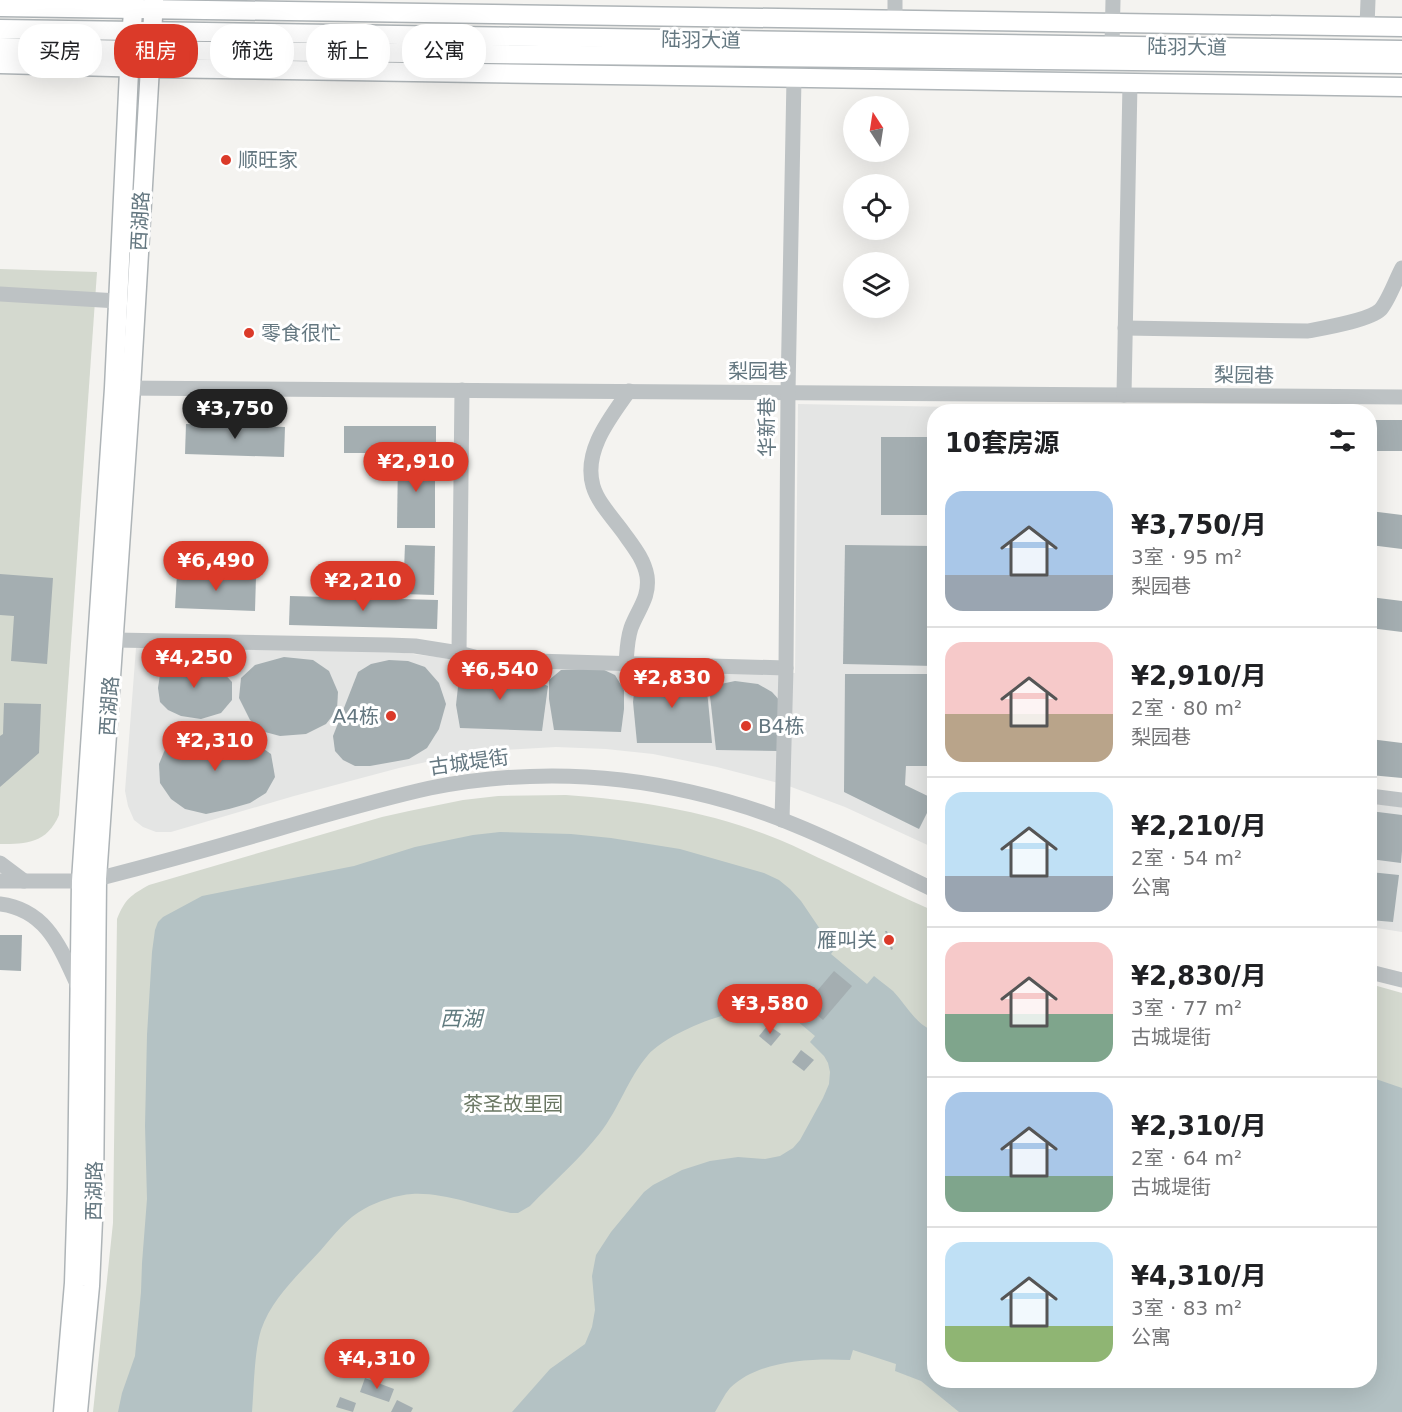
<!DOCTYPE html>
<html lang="zh">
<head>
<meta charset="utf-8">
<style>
  :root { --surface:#fff; --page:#f2f2f2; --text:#202124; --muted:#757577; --line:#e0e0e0; --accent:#db3a29 }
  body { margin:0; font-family:"DejaVu Sans","Noto Sans SC",sans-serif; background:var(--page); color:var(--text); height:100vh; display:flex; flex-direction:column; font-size:22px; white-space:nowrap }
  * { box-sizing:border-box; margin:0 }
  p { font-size:20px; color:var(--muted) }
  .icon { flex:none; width:33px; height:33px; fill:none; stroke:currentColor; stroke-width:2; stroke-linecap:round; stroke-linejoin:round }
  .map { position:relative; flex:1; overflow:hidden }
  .side { position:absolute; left:927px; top:404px; width:450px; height:984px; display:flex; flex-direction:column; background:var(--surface); border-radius:24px; box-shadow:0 6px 24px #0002 }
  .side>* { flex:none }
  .top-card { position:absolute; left:18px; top:24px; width:570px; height:54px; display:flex; gap:12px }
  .needle { width:39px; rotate:348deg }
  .fabs { position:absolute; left:843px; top:96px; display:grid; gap:12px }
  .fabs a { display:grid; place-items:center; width:66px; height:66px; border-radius:50%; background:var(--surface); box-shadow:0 6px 24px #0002; font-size:30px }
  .price { position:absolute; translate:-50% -51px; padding:0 14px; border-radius:21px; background:var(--accent); color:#fff; font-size:20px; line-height:39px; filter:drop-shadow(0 2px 3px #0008) }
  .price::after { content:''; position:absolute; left:50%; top:36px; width:18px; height:14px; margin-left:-9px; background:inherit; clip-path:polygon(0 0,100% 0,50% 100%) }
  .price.active { background:#222; color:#fff }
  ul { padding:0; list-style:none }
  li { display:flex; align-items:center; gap:18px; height:150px; padding:0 18px }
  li+li { border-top:2px solid var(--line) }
  li span { display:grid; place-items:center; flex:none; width:168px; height:120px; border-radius:18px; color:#555 }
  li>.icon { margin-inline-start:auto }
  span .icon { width:72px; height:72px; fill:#fffc; stroke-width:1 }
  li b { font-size:26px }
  h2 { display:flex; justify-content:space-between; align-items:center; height:72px; padding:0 18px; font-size:26px }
  .chip { padding:0 21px; border-radius:24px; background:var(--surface); box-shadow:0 6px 24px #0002; font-size:21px; line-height:54px }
  .chip.active { background:var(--accent); color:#fff }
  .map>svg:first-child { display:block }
  .built { fill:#e4e5e4 }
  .green { fill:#d4d9cf }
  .water { fill:#b4c2c4 }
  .building { fill:#a4aeb1 }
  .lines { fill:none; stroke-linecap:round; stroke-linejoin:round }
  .major-casing { stroke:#aeb4b7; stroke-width:21 }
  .minor { stroke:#bdc2c4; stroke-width:15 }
  .major { stroke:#fff; stroke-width:18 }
  .poi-dot { fill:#db3a29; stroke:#fff; stroke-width:2 }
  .labels { text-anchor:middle; stroke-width:6; stroke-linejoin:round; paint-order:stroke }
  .street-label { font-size:20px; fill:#647780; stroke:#fff }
  .poi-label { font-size:20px; fill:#647780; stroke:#fff; text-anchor:start }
  .park-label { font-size:20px; fill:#6a7763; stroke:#fff }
  .water-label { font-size:21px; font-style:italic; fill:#5f7a7e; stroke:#fff }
</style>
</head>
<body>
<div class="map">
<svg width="1402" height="1412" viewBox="0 0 1402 1412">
  <rect width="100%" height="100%" fill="#f4f3f0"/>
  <g class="built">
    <path d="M798,404L1117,410V411H934V848L845,807L786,785L717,767L653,754L606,749L556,747L505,750L449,757L399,768L294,796L171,832H156L143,827L134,820L128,806L125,791L136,648L388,651L519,667L795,673Z"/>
    <path d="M1370,803L1402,807V932L1370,927Z"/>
  </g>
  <g class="green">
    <path d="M0,269L97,272L59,815C47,843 27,844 0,844Z"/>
    <path d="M566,795C638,800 713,812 780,840C797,847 814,856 830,863C865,879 900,896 934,911V1380H1370V984L1402,993V1412H93L113,1223L117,919C125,899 131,895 149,885L382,817L409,811L463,800L498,796Z"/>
  </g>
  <path class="water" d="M500,832L571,834L611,838L680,849L764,873L779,880L790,889L801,901L820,929L837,946L831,954L867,984L874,976C880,981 887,986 893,991C907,1006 915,1024 934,1031V1380H1370V1077L1402,1088V1412H959L921,1381L895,1371L896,1364L853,1350L850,1360C812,1358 759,1360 730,1388C724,1395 720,1404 715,1412H512L550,1369L585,1344L592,1327L595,1310L592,1276L596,1255L611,1232L644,1192L653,1185L682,1170L710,1161L738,1157L765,1159L780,1156L793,1148L800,1140L823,1098L829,1084L830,1072L828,1063L824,1056L810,1042L815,1036L790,1015L785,1022C778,1017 772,1013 765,1011C735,1005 667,1033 648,1055C628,1078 619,1109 600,1133C580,1159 553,1182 530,1206L518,1213H511C480,1207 444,1192 412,1194C397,1195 378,1201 364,1209C347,1218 334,1235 321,1250C299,1274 272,1298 261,1330C254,1353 254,1388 252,1412H118L122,1393L135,1356L141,1292L142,1263L147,1199L145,1126L147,1035L152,952L155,930L158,922L163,917L202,896L354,866L415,847L473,835Z"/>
  <g class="building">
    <rect x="1370" y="420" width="32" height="31"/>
    <path d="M186,424L285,427L284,457L185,454Z"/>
    <rect x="344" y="426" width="92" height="27"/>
    <rect x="881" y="437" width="53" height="78"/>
    <path d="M398,457H435V528H397Z"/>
    <path d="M1370,511L1402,515V549L1370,545Z"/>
    <path d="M405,545L435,546L434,595L403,594Z"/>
    <path d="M845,545L934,546V666L843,664Z"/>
    <path d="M177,573L256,576L255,611L175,608Z"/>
    <path d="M0,574L53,578L47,664L11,661L14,616L0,615Z"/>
    <path d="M290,596L438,600L437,629L289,625Z"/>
    <path d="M1370,597L1402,601V632L1370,628Z"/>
    <path d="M284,657L313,660L329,671L338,692L337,710L326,724L306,734L280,736L265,732L250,720L239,698L241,678L255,665Z"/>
    <path d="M174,659H197L219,668L232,682V700L221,713L201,719L181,716L168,710L160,702L158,688L161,668Z"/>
    <path d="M389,660L408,661L425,667L439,683L446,704L439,729L427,748L409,759L370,766H355L343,760L335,751L333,736L358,672L371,664Z"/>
    <path d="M484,668L504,671L531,679L548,686L542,731L460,728L456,705L458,687L467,670Z"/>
    <path d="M583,669H602L615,675L624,690V709L621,732L554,730L549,699V680L561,670Z"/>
    <path d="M670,670L689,673L705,681L708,700L712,743H637L633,702L635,684L650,672Z"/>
    <path d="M845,674H934V766H906L905,785L934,799L919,829L844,792Z"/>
    <path d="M735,681L758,684L772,692L781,702L778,751L716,750L710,696L716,685Z"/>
    <path d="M4,703L41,704L39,753L0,787V736L3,734Z"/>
    <path d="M210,732L234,736L254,742L271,754L275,777L266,793L250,803L229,809L206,814L185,809L171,799L160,783L159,764L166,747L185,734Z"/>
    <path d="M1370,739L1402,743V778L1370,775Z"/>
    <path d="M1370,811L1402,815V851L1401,863L1370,859Z"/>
    <path d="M1370,872L1399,875L1393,922L1370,920Z"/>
    <path d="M885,931H887L893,949L891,950Z"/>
    <path d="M0,935H22L21,971L0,970Z"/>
    <path d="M834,971L852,986L823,1020L805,1005Z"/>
    <path d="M768,1025L781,1034L771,1046L759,1036Z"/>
    <path d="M801,1050L814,1060L804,1071L792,1062Z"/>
    <path d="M365,1378L394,1389L389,1402L360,1392Z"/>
    <path d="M340,1397L356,1403L353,1412L336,1407Z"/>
    <path d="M397,1400L413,1408L411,1412H391Z"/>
  </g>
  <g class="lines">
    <defs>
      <g id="major">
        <path d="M0,7L1402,27"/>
        <path d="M0,29L1402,50"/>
        <path d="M0,47L130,50L1402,64"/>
        <path d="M0,64L149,68L1402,87"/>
        <path d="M63,1412L74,1283L77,1188L81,881L114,388L130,50L134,0"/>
        <path d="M78,1412L90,1286L94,1198L97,879L131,388L154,0"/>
      </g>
    </defs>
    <use href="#major" class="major-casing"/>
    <g class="minor">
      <path d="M895,20V0"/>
      <path d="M1367,27L1368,0"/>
      <path d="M1112,46L1113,0"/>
      <path d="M0,294L118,301"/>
      <path d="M1125,328L1308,331C1323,328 1370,320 1380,310C1388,302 1396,279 1402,268"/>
      <path d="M120,388L1402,397"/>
      <path d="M462,390L459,653L478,658L500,660L786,668"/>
      <path d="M1124,395L1130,83"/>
      <path d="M114,640L389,645L415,646L459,653"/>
      <path d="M626,664C627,651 627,640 631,628C638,609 650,598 647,576C644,559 633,546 623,532C613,518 598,503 593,486C583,451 610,418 629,391"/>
      <path d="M1370,796L1402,800"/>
      <path d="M782,820L786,668L788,392L794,78"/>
      <path d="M0,863L24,881"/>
      <path d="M0,881H81L97,879C159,863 220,846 281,828C330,814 380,799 430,788C516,771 605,772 691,792C726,800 762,811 795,825C842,844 888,868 934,890"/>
      <path d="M0,904C48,910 61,950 79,988"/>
      <path d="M1370,972L1402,980"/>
    </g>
    <use href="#major" class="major"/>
  </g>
  <g class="poi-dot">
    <circle cx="226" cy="160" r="6"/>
    <circle cx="249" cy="333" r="6"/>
    <circle cx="391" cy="716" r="6"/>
    <circle cx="746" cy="726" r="6"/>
    <circle cx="889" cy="940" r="6"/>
  </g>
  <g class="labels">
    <g class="street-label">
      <text transform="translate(701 40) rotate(1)" y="7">陆羽大道</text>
      <text transform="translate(1187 47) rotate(1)" y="7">陆羽大道</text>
      <text transform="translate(140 221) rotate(-87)" y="7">西湖路</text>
      <text x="758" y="378">梨园巷</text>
      <text transform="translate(1244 375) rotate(1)" y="7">梨园巷</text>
      <text transform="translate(767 427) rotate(-90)" y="7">华新巷</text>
      <text transform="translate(109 706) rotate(-86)" y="7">西湖路</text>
      <text transform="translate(469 762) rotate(-8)" y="7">古城堤街</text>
      <text transform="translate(94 1191) rotate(-89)" y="7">西湖路</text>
    </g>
    <g class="poi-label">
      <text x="238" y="167">顺旺家</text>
      <text x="261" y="340">零食很忙</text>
      <text x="379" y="723" text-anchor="end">A4栋</text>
      <text x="758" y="733">B4栋</text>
      <text x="877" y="947" text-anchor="end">雁叫关</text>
    </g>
    <g class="park-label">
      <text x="513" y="1111">茶圣故里园</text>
    </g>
    <g class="water-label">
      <text x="461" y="1026">西湖</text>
    </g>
  </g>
</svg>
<div class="fabs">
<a><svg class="needle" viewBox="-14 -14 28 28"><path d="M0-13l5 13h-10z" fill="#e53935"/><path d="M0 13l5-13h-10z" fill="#757577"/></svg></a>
<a><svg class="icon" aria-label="locate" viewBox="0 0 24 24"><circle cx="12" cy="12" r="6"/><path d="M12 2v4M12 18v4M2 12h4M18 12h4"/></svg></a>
<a><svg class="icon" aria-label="layers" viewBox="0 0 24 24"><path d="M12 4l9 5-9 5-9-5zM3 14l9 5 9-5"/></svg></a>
</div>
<b class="price active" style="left:235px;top:440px">¥3,750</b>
<b class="price" style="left:416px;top:493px">¥2,910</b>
<b class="price" style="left:216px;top:592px">¥6,490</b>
<b class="price" style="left:363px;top:612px">¥2,210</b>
<b class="price" style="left:194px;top:689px">¥4,250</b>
<b class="price" style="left:500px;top:701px">¥6,540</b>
<b class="price" style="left:672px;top:709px">¥2,830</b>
<b class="price" style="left:215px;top:772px">¥2,310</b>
<b class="price" style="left:770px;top:1035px">¥3,580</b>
<b class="price" style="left:377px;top:1390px">¥4,310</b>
<div class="top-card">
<a class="chip">买房</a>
<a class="chip active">租房</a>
<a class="chip">筛选</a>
<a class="chip">新上</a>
<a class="chip">公寓</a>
</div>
<section class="side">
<h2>10套房源<svg class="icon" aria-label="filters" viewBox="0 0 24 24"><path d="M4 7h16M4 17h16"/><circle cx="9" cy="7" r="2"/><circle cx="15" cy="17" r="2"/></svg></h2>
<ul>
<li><span style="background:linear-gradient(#a9c7e8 70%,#9aa5b1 0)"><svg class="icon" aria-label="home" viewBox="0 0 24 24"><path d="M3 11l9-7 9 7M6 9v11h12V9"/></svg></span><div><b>¥3,750/月</b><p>3室 · 95 m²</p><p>梨园巷</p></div></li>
<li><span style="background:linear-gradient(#f6c9c9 60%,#b9a48a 0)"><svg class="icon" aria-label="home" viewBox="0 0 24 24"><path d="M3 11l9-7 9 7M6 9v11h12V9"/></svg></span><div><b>¥2,910/月</b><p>2室 · 80 m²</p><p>梨园巷</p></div></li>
<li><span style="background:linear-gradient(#bfe0f5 70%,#9aa5b1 0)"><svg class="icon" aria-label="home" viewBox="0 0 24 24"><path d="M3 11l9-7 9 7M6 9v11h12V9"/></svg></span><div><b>¥2,210/月</b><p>2室 · 54 m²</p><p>公寓</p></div></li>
<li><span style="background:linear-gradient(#f6c9c9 60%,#7fa58c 0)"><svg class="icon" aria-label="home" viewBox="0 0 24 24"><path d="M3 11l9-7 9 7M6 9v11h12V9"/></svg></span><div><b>¥2,830/月</b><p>3室 · 77 m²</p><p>古城堤街</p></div></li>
<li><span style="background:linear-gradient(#a9c7e8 70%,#7fa58c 0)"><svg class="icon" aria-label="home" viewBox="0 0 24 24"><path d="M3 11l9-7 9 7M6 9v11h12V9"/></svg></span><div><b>¥2,310/月</b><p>2室 · 64 m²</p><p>古城堤街</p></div></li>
<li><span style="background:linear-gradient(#bfe0f5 70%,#8fb573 0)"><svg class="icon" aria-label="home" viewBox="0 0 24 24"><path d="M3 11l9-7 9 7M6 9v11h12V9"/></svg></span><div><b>¥4,310/月</b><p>3室 · 83 m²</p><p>公寓</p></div></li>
</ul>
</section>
</div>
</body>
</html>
